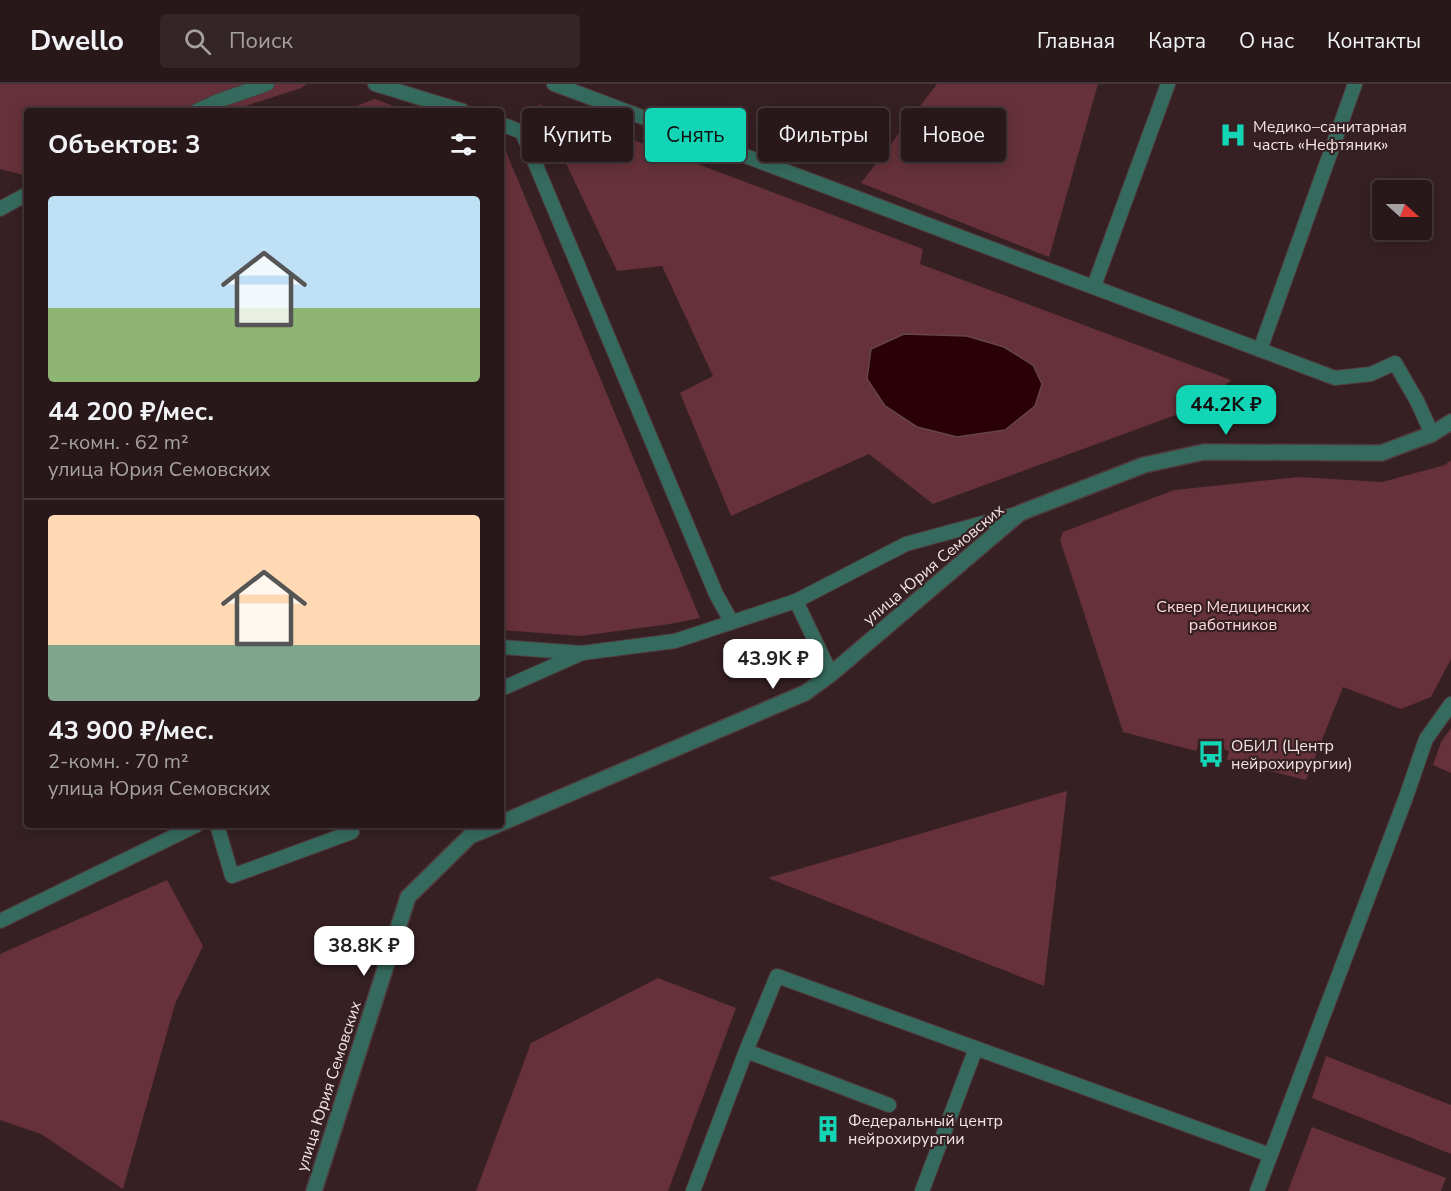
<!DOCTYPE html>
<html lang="ru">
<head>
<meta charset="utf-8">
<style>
  :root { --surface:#28181a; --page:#342527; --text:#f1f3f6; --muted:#a5a0a2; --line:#443739; --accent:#11d5b4 }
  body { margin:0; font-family:"Nunito Sans",sans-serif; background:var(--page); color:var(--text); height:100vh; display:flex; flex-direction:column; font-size:22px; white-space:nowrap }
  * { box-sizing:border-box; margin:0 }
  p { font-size:20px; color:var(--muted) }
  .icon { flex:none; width:33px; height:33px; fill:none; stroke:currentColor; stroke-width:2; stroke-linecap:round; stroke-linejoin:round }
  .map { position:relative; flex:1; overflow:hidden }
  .drawer { position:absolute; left:24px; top:24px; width:480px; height:720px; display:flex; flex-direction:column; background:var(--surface); border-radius:6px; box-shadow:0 3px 15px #0003,0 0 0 2px var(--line) }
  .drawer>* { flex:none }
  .guide { position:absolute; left:522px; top:24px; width:570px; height:54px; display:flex; gap:12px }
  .needle { width:39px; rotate:111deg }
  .buttons { position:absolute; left:1372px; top:96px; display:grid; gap:12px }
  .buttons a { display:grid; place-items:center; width:60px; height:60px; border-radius:6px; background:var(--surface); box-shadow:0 3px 15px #0003,0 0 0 2px var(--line); font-size:30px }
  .price { position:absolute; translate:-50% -51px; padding:0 14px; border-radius:12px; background:#fff; color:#222; font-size:20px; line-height:39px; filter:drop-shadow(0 2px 3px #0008) }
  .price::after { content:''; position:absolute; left:50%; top:36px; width:18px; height:14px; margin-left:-9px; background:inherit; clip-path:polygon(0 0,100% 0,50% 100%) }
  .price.active { background:var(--accent); color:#111 }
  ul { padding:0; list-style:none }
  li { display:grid; align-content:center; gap:12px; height:318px; padding:0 24px }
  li+li { border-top:2px solid var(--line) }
  li span { display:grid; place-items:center; height:186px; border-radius:6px; color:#555 }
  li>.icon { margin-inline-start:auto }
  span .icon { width:108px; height:108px; fill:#fffc; stroke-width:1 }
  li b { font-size:26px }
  h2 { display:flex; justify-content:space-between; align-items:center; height:72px; padding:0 24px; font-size:26px }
  .tag { padding:0 21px; border-radius:6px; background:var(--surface); box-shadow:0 3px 15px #0003,0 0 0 2px var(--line); font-size:21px; line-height:54px }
  .tag.active { background:var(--accent); color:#111 }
  header { display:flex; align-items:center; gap:36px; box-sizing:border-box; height:84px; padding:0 30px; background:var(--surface); border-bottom:2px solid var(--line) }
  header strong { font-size:28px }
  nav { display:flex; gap:33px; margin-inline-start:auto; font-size:21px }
  .search { width:420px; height:54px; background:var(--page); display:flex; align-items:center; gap:15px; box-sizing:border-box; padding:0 21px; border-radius:6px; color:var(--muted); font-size:22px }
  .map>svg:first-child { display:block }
  .green { fill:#66313a }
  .water { fill:#2a0009; stroke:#66444b; stroke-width:1.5 }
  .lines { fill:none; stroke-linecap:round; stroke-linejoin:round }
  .lane-casing { stroke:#503b3e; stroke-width:16 }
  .street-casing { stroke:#503b3e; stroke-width:18 }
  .lane { stroke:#356b5e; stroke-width:14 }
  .street { stroke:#356b5e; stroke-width:15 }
  .labels { text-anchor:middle; stroke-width:4.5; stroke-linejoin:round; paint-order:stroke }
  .poi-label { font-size:16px; fill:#f2e3e4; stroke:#362023; text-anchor:start }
  .street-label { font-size:16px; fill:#f2e3e4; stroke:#362023 }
  .park-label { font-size:16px; fill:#fed7dc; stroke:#362023 }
</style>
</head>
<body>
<header>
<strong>Dwello</strong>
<div class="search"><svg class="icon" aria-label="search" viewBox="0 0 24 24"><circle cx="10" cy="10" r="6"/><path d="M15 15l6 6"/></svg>Поиск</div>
<nav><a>Главная</a><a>Карта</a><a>О нас</a><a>Контакты</a></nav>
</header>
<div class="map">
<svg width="1451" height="1107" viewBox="0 0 1451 1107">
  <rect width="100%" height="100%" fill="#362023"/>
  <g class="green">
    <path d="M0,0H307L301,4L230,27H27V92L0,85Z"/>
    <path d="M937,0H1098L1049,173L861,99Z"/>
    <path d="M375,15L407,27H343Z"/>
    <path d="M538,20L923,165L920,180L1231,296L1203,321L933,420L869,370L731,432L680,309L713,292L662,182L617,187Z"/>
    <path d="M501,63L505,65L700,534L670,540L580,552L501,546Z"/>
    <path d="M1451,376V575L1431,613L1401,625L1343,603L1306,696L1227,676L1229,667L1200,657L1196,667L1123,648L1060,456L1063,448L1174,406L1299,393L1382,398L1445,381Z"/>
    <path d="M1451,644V689L1433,681L1441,658Z"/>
    <path d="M1067,707L1044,902L768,794Z"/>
    <path d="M167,796L203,862L175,920L123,1105L41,1050L0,1036V870Z"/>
    <path d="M658,894L736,924L668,1107H476L531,959Z"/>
    <path d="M1326,972L1451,1021V1070L1312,1014Z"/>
    <path d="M1312,1043L1446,1094L1441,1107H1288Z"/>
  </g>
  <path class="water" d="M904,250L967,252L1004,263L1033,281L1042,300L1035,322L1005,346L957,353L917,343L885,322L867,295L871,265Z"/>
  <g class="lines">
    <defs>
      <g id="lane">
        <path d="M375,0L463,27"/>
        <path d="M554,0L1335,294L1371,290L1395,279L1417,317L1432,350"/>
        <path d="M196,27L218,17L267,0"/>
        <path d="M501,40L522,48L716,510L731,537"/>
        <path d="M0,125L27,110"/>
        <path d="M1094,202L1168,0"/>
        <path d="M1260,266L1355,0"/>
        <path d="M796,517L831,590"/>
        <path d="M501,563L582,569L675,557L796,517L906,460L1020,429"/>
        <path d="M501,605L580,570"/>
        <path d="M217,741L232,792L352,748"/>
        <path d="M0,837L197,741"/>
        <path d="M746,967L777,892L1270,1071"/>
        <path d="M693,1107L746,967L889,1021"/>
        <path d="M922,1107L976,964"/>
        <path d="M1257,1107L1406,713L1426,655L1451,620"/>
      </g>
      <g id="street">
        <path d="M501,739L805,609L831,590L1020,429L1144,381L1204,368L1381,369L1432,350L1451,338"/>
        <path d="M314,1107L408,813L470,752L497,741"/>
      </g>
    </defs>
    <use href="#lane" class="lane-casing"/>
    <use href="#street" class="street-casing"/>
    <use href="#lane" class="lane"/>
    <use href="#street" class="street"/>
  </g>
  <defs>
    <symbol id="hospital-bare" viewBox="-9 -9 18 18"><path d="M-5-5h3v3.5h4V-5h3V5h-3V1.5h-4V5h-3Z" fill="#11d5b4" stroke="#362023" stroke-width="2.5" paint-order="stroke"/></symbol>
    <symbol id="bus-bare" viewBox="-9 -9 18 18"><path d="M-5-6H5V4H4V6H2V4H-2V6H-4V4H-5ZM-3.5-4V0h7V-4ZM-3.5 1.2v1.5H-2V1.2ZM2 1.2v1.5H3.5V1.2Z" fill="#11d5b4" stroke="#362023" stroke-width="2.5" paint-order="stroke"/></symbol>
    <symbol id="building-bare" viewBox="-9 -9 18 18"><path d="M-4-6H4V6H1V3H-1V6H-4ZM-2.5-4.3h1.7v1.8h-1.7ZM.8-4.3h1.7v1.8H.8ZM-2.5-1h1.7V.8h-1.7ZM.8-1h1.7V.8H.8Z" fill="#11d5b4" stroke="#362023" stroke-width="2.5" paint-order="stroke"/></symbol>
  </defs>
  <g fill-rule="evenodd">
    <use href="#hospital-bare" x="1214" y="32" width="38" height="38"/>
    <use href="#bus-bare" x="1192" y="651" width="38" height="38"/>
    <use href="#building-bare" x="809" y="1026" width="38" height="38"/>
  </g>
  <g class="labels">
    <g class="poi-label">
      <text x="1253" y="48">Медико–санитарная<tspan x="1253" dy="18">часть «Нефтяник»</tspan></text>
      <text x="1231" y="667">ОБИЛ (Центр<tspan x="1231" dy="18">нейрохирургии)</tspan></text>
      <text x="848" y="1042">Федеральный центр<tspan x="848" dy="18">нейрохирургии</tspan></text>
    </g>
    <g class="street-label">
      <text transform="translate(933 480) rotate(-40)" y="6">улица Юрия Семовских</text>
      <text transform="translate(328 1002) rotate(-72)" y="6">улица Юрия Семовских</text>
    </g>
    <g class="park-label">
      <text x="1233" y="528">Сквер Медицинских<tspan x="1233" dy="18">работников</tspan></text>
    </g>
  </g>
</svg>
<div class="buttons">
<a><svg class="needle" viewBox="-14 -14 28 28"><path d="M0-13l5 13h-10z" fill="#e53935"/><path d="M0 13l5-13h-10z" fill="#a5a0a2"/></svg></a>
</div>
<b class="price active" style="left:1226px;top:352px">44.2K ₽</b>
<b class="price" style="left:773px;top:606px">43.9K ₽</b>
<b class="price" style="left:364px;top:893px">38.8K ₽</b>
<div class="guide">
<a class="tag">Купить</a>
<a class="tag active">Снять</a>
<a class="tag">Фильтры</a>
<a class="tag">Новое</a>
</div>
<section class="drawer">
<h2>Объектов: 3<svg class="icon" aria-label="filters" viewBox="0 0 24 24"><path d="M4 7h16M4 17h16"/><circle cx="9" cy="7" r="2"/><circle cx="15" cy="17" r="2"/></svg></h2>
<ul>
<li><span style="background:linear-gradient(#bfe0f5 60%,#8fb573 0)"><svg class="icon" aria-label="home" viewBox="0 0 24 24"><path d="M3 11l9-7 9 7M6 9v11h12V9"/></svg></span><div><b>44 200 ₽/мес.</b><p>2-комн. · 62 m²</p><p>улица Юрия Семовских</p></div></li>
<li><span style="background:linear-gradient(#ffd9b3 70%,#7fa58c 0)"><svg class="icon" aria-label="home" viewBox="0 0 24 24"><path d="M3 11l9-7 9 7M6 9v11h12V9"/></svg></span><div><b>43 900 ₽/мес.</b><p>2-комн. · 70 m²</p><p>улица Юрия Семовских</p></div></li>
</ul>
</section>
</div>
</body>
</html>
